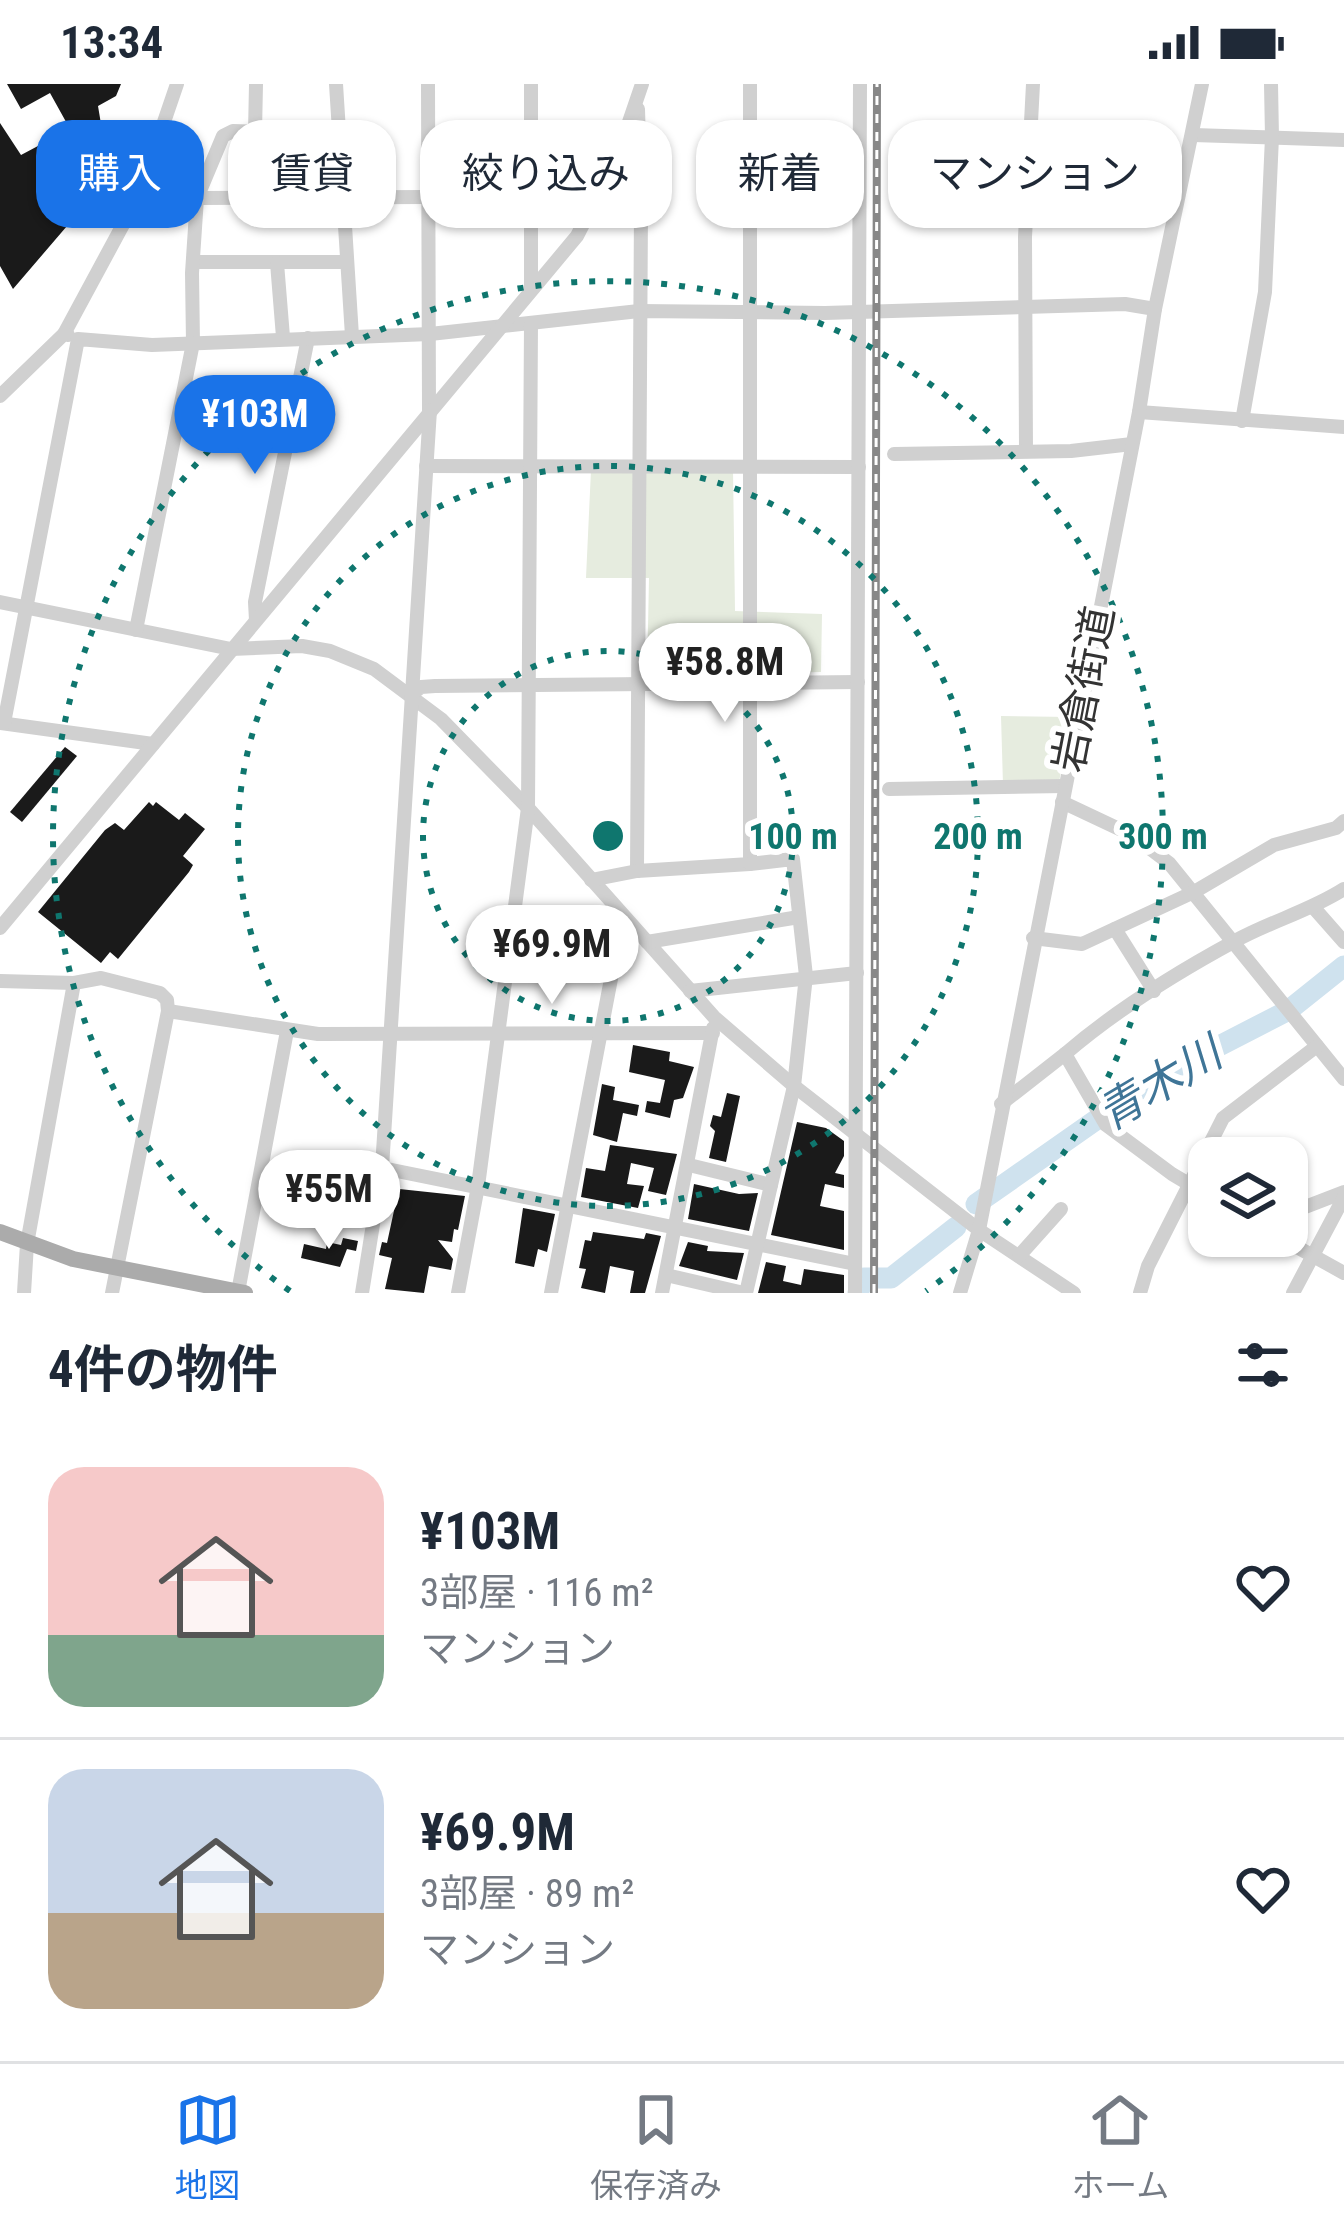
<!DOCTYPE html>
<html lang="ja">
<head>
<meta charset="utf-8">
<style>
  :root { --surface:#fff; --page:#f6f6f7; --text:#1f2937; --muted:#747a83; --line:#e0e1e3; --accent:#1a73e8 }
  body { margin:0; font-family:"Roboto Condensed","Noto Sans JP",sans-serif; background:var(--page); color:var(--text); height:100vh; display:flex; flex-direction:column; font-size:45px; white-space:nowrap }
  * { box-sizing:border-box; margin:0 }
  p { font-size:39px; color:var(--muted) }
  .icon { flex:none; width:66px; height:66px; fill:none; stroke:currentColor; stroke-width:2; stroke-linecap:round; stroke-linejoin:round }
  .map { position:relative; height:1209px; overflow:hidden }
  .side { display:flex; flex-direction:column; background:var(--surface); flex:1 }
  .side>* { flex:none }
  .hud { position:absolute; left:36px; top:36px; width:1272px; height:108px; display:flex; gap:24px }
  .buttons { position:absolute; left:1188px; top:1053px; display:grid; gap:24px }
  .buttons a { display:grid; place-items:center; width:120px; height:120px; border-radius:24px; background:var(--surface); box-shadow:0 3px 9px #0004; font-size:60px }
  .price { position:absolute; translate:-50% -102px; padding:0 27px; border-radius:42px; background:#fff; color:#222; font-size:39px; line-height:78px; filter:drop-shadow(0 3px 6px #0008) }
  .price::after { content:''; position:absolute; left:50%; top:72px; width:36px; height:27px; margin-left:-18px; background:inherit; clip-path:polygon(0 0,100% 0,50% 100%) }
  .price.active { background:var(--accent); color:#fff }
  ul { padding:0; list-style:none }
  li { display:flex; align-items:center; gap:36px; height:300px; padding:0 48px }
  li+li { border-top:3px solid var(--line) }
  li span { display:grid; place-items:center; flex:none; width:336px; height:240px; border-radius:36px; color:#555 }
  li>.icon { margin-inline-start:auto }
  span .icon { width:144px; height:144px; fill:#fffc; stroke-width:1 }
  li b { font-size:51px }
  h2 { display:flex; justify-content:space-between; align-items:center; height:144px; padding:0 48px; font-size:51px }
  .chip { padding:0 42px; border-radius:36px; background:var(--surface); box-shadow:0 3px 9px #0004; font-size:42px; line-height:108px }
  .chip.active { background:var(--accent); color:#fff }
  .status { display:flex; justify-content:space-between; align-items:center; height:84px; padding:0 60px; background:var(--surface); direction:ltr }
  .status svg { height:33px; fill:currentColor }
  .tabs { display:flex; justify-content:space-around; align-items:center; height:168px; border-top:3px solid var(--line); background:var(--surface); font-size:33px; color:var(--muted) }
  .tabs a { display:grid; justify-items:center; gap:6px }
  .tabs .active { color:var(--accent) }
  .map>svg:first-child { display:block }
  .green { fill:#e6ecdf }
  .lines { fill:none; stroke-linecap:round; stroke-linejoin:round }
  .river { stroke:#cfe2ee; stroke-width:21 }
  .building { fill:#1a1a1a }
  .minor { stroke:#d0d0d0; stroke-width:14 }
  .major { stroke:#ababab; stroke-width:16 }
  .rail-casing { stroke:#888; stroke-width:8 }
  .rail { stroke:#fff; stroke-width:3; stroke-dasharray:9; stroke-linecap:butt }
  .ring { fill:none; stroke:#0f766e; stroke-width:6; stroke-dasharray:6 12 }
  .labels { text-anchor:middle; stroke-width:12; stroke-linejoin:round; paint-order:stroke }
  .street-label { font-size:42px; fill:#333; stroke:#fff }
  .water-label { font-size:45px; font-style:italic; fill:#3f7597; stroke:#fff }
  .centre { fill:#0f766e; stroke:#fff; stroke-width:6 }
  .ring-label { font-size:36px; text-anchor:middle; font-weight:bold; fill:#0f766e; stroke:#fff; stroke-width:12; stroke-linejoin:round; paint-order:stroke }
</style>
</head>
<body>
<div class="status"><b>13:34</b><svg viewBox="0 0 49 12"><path d="M0 12V9h3v3zM5 12V6h3v6zM10 12V3h3v9zM15 12V0h3v12zM26 1h20v11H26zM47 4h2v5h-2z"/></svg></div>
<div class="map">
<svg width="1344" height="1209" viewBox="0 0 1344 1209">
  <rect width="100%" height="100%" fill="#fff"/>
  <g class="green">
    <path d="M733,385L735,527L822,530L821,588L647,592L649,494H586L591,386Z"/>
    <path d="M1001,632L1071,633L1059,698L1003,701Z"/>
  </g>
  <g class="lines">
    <g class="river">
      <path d="M976,1120L1153,996L1289,926L1344,882"/>
      <path d="M858,1209L864,1194H891L956,1143"/>
    </g>
  </g>
  <g class="building">
    <path d="M7,0H121L116,12L98,22L101,40L96,43L105,60L100,70L79,82L88,98L67,142L13,205L0,182V39L21,71L70,45L50,9L21,25Z"/>
    <path d="M65,663L77,672L22,738L10,728Z"/>
    <path d="M149,718L153,722L156,718L179,736L185,729L205,745L183,772L193,781L189,788L118,875L110,868L101,879L38,828L105,746L115,739L124,746Z"/>
    <path d="M633,961L670,968L669,977L694,983L683,1014L674,1016L670,1034L645,1028L647,1017L660,1019L665,996L629,988Z"/>
    <path d="M602,1000L615,1003L613,1016L639,1021L637,1032L623,1029L617,1058L593,1051Z"/>
    <path d="M727,1009L740,1012L726,1078L709,1074L715,1047L710,1042L713,1031L721,1033Z"/>
    <path d="M797,1038L826,1044L844,1057V1072L835,1089L844,1091V1104L825,1100L820,1122L844,1127V1166L771,1151Z"/>
    <path d="M610,1061L677,1070L666,1111L648,1107L654,1084L631,1079L627,1100L644,1102L638,1124L581,1113L586,1084L605,1087Z"/>
    <path d="M694,1100L739,1110L758,1109L749,1147L688,1135Z"/>
    <path d="M390,1104L465,1112L458,1146L454,1145L452,1158L438,1156L453,1175L451,1186L429,1182L424,1209L385,1205L392,1174L379,1171L382,1158L387,1159L395,1122L388,1121Z"/>
    <path d="M523,1124L555,1130L547,1168L538,1165L534,1183L515,1179Z"/>
    <path d="M593,1148L644,1155L646,1149L661,1152L645,1209H630L634,1187L610,1182L605,1209L581,1204L586,1185L579,1184L585,1156L591,1157Z"/>
    <path d="M343,1154L358,1157L356,1167L347,1165L340,1183L301,1174L304,1160L326,1165L327,1158L341,1161Z"/>
    <path d="M688,1158L708,1162L707,1167L744,1169L737,1196L679,1182Z"/>
    <path d="M766,1178L786,1182L783,1197L801,1201L804,1185L844,1191V1209H758Z"/>
  </g>
  <g class="lines">
    <g class="minor">
      <path d="M336,0L352,252"/>
      <path d="M428,0L429,328"/>
      <path d="M531,0V206"/>
      <path d="M255,48L256,0"/>
      <path d="M1193,51L1344,56"/>
      <path d="M197,114L429,113"/>
      <path d="M194,178H347"/>
      <path d="M277,179L283,253"/>
      <path d="M64,250L139,111L177,0"/>
      <path d="M0,312L64,250L68,251"/>
      <path d="M1139,328L1344,343"/>
      <path d="M1242,337L1265,208L1272,53L1271,0"/>
      <path d="M1026,367L1025,153L1033,0"/>
      <path d="M894,370L1071,367L1132,360"/>
      <path d="M426,382L859,383"/>
      <path d="M0,518L231,565L302,562L330,567L374,585L441,635L528,724L714,933L794,1002L979,1146L1074,1209"/>
      <path d="M256,536L255,518L308,254"/>
      <path d="M136,546L193,259L192,189L197,114L223,52L233,47L339,51"/>
      <path d="M412,610L421,603L435,602L858,598"/>
      <path d="M0,639L153,660"/>
      <path d="M4,639L78,255L152,261L430,250L639,227L825,229L1125,220L1155,225"/>
      <path d="M889,705L1065,702"/>
      <path d="M1062,718L1132,751L1169,779L1344,995"/>
      <path d="M637,787L641,125L638,25"/>
      <path d="M591,796L637,787L750,780V0"/>
      <path d="M1314,824L1344,858"/>
      <path d="M0,844L577,152L616,76L642,0"/>
      <path d="M1115,845L1154,907"/>
      <path d="M1033,854L1082,860L1194,808L1274,761L1336,744L1344,737"/>
      <path d="M647,858L799,833"/>
      <path d="M0,897L74,899L101,894L160,909L167,916L168,927L112,1209"/>
      <path d="M690,907L857,889"/>
      <path d="M168,927L318,950L713,949"/>
      <path d="M1065,970C1116,926 1176,889 1235,857C1271,837 1310,827 1344,805"/>
      <path d="M1001,1020L1065,970L1106,1041L1172,1090L1209,1112"/>
      <path d="M689,1081L771,1101"/>
      <path d="M382,1084L855,1180"/>
      <path d="M1287,1130L1344,1108"/>
      <path d="M1277,1152L1344,1189"/>
      <path d="M1019,1172L1061,1125"/>
      <path d="M666,1191L744,1209"/>
      <path d="M238,1208L287,947"/>
      <path d="M24,1209L27,1160L74,899"/>
      <path d="M362,1209L382,1084L430,326"/>
      <path d="M458,1209L478,1102L528,724L531,239"/>
      <path d="M551,1209L623,832"/>
      <path d="M662,1209L713,944"/>
      <path d="M746,1209L794,1002L806,892L793,775L750,780"/>
      <path d="M855,1209L860,0"/>
      <path d="M960,1209L979,1146L1139,328L1155,225L1202,0"/>
      <path d="M1140,1209L1148,1182L1223,1034L1317,962"/>
      <path d="M1293,1209L1344,1113"/>
    </g>
    <path class="major" d="M0,1148L73,1175L245,1209"/>
    <defs>
      <path id="rail" d="M874,1209L877,0"/>
    </defs>
    <use href="#rail" class="rail-casing"/>
    <use href="#rail" class="rail"/>
  </g>
  <g class="ring">
    <circle cx="608" cy="752" r="185"/>
    <circle cx="608" cy="752" r="370"/>
    <path d="M290 1207A555 555 0 1 1 926 1207"/>
  </g>
  <g class="labels">
    <g class="street-label">
      <text transform="translate(1083 605) rotate(-79)" y="15">岩倉街道</text>
    </g>
    <g class="water-label">
      <text transform="translate(1159 999) rotate(-31)" y="16">青木川</text>
    </g>
  </g>
  <circle cx="608" cy="752" r="18" class="centre"/>
  <g class="ring-label">
    <text x="793" y="765">100 m</text>
    <text x="978" y="765">200 m</text>
    <text x="1163" y="765">300 m</text>
  </g>
</svg>
<div class="buttons">
<a><svg class="icon" aria-label="layers" viewBox="0 0 24 24"><path d="M12 4l9 5-9 5-9-5zM3 14l9 5 9-5"/></svg></a>
</div>
<b class="price active" style="left:255px;top:393px">¥103M</b>
<b class="price" style="left:725px;top:641px">¥58.8M</b>
<b class="price" style="left:552px;top:923px">¥69.9M</b>
<b class="price" style="left:329px;top:1168px">¥55M</b>
<div class="hud">
<a class="chip active">購入</a>
<a class="chip">賃貸</a>
<a class="chip">絞り込み</a>
<a class="chip">新着</a>
<a class="chip">マンション</a>
</div>
</div>
<section class="side">
<h2>4件の物件<svg class="icon" aria-label="filters" viewBox="0 0 24 24"><path d="M4 7h16M4 17h16"/><circle cx="9" cy="7" r="2"/><circle cx="15" cy="17" r="2"/></svg></h2>
<ul>
<li><span style="background:linear-gradient(#f6c9c9 70%,#7fa58c 0)"><svg class="icon" aria-label="home" viewBox="0 0 24 24"><path d="M3 11l9-7 9 7M6 9v11h12V9"/></svg></span><div><b>¥103M</b><p>3部屋 · 116 m²</p><p>マンション</p></div><svg class="icon" aria-label="heart" viewBox="0 0 24 24"><path d="M12 20l-8-8c-3-5 5-10 8-4 3-6 11-1 8 4z"/></svg></li>
<li><span style="background:linear-gradient(#c9d6e8 60%,#b9a48a 0)"><svg class="icon" aria-label="home" viewBox="0 0 24 24"><path d="M3 11l9-7 9 7M6 9v11h12V9"/></svg></span><div><b>¥69.9M</b><p>3部屋 · 89 m²</p><p>マンション</p></div><svg class="icon" aria-label="heart" viewBox="0 0 24 24"><path d="M12 20l-8-8c-3-5 5-10 8-4 3-6 11-1 8 4z"/></svg></li>
</ul>
</section>
<nav class="tabs">
<a class="active"><svg class="icon" aria-label="map" viewBox="0 0 24 24"><path d="M3 6l6-2 6 2 6-2v14l-6 2-6-2-6 2zM9 4v14M15 6v14"/></svg>地図</a>
<a><svg class="icon" aria-label="saved" viewBox="0 0 24 24"><path d="M7 4h10v16l-5-4-5 4z"/></svg>保存済み</a>
<a><svg class="icon" aria-label="home" viewBox="0 0 24 24"><path d="M3 11l9-7 9 7M6 9v11h12V9"/></svg>ホーム</a>
</nav>
</body>
</html>
